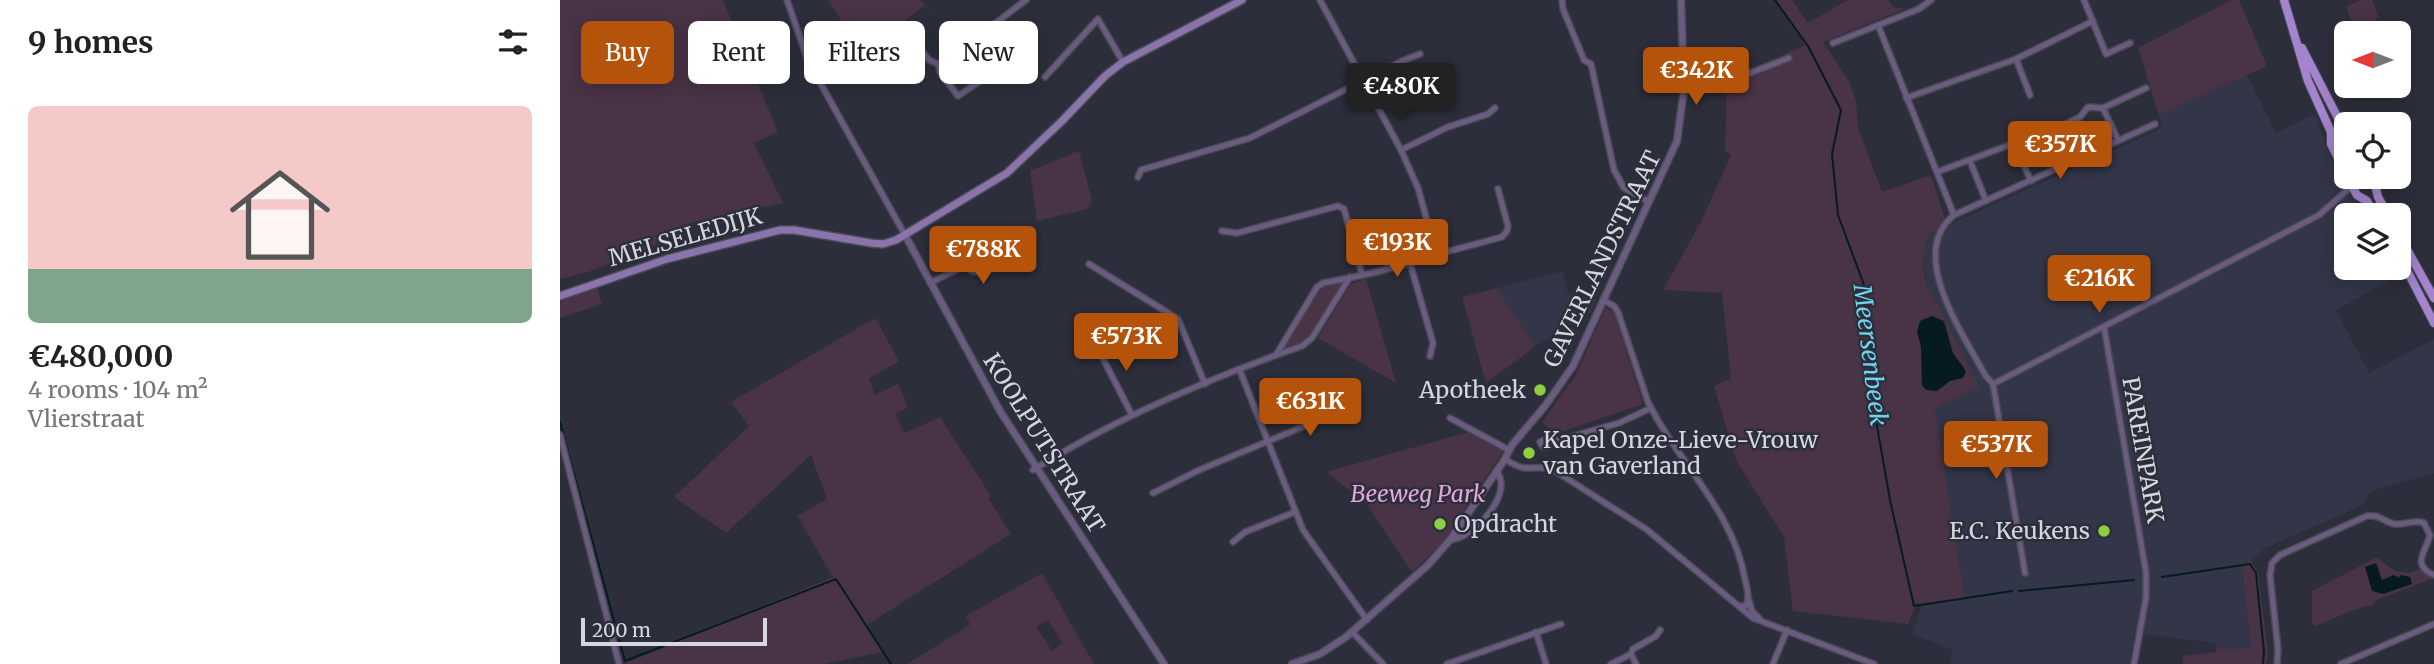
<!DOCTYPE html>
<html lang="en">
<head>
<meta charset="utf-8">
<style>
  :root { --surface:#fff; --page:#f2f2f2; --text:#222; --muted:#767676; --accent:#b45309 }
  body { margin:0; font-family:Merriweather,serif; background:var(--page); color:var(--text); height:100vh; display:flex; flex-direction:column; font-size:26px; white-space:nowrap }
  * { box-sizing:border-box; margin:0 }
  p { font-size:23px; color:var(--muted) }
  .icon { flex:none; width:38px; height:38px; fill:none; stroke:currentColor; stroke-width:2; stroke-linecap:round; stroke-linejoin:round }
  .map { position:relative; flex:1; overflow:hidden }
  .side { display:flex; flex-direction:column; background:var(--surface); width:560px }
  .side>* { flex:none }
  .top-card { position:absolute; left:21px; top:21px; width:665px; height:63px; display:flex; gap:14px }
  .needle { width:46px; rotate:270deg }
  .buttons { position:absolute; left:1774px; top:21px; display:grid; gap:14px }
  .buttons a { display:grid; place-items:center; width:77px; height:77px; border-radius:10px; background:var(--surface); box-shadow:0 4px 18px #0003; font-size:35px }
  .scale { position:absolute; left:21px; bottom:18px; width:186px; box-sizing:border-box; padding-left:7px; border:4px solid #d5d7df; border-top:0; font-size:19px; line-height:24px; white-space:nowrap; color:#d5d7df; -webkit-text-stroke:5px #2c2f3b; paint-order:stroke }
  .price { position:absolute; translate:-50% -60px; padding:0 16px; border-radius:7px; background:var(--accent); color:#fff; font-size:23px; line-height:46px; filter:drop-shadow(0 2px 4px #0008) }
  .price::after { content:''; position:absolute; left:50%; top:42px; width:21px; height:16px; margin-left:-10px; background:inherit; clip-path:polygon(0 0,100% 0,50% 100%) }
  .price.active { background:#222; color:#fff }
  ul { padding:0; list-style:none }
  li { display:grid; align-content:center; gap:14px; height:371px; padding:0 28px }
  li span { display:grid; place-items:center; height:217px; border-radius:10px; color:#555 }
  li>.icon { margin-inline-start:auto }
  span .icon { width:126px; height:126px; fill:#fffc; stroke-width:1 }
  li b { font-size:30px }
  h2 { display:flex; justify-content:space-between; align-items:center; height:84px; padding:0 28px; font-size:30px }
  .pill { padding:0 24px; border-radius:10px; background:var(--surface); box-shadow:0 4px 18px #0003; font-size:24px; line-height:63px }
  .pill.active { background:var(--accent); color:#fff }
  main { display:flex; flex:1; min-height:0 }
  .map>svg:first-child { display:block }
  .built { fill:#323648 }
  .green { fill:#493346; fill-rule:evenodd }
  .water { fill:#061b20 }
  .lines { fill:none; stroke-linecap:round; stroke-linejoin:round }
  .stream { stroke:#061b20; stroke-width:2 }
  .minor-casing { stroke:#474a55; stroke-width:8 }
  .tertiary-casing { stroke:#474a55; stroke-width:9 }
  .secondary-casing { stroke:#474a55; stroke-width:10 }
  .primary-casing { stroke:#474a55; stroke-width:10 }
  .minor { stroke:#6a5b7f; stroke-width:5 }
  .tertiary { stroke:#6a5b7f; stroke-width:6 }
  .secondary { stroke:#8b73ac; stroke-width:7 }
  .primary { stroke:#a484ce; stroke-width:8 }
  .poi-dot { fill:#8fcd41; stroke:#2c2f3b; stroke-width:2.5 }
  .labels { text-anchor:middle; stroke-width:5; stroke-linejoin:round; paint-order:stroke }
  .street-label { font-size:23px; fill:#d5d7df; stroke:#2c2f3b }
  .poi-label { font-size:23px; fill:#d5d7df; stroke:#2c2f3b; text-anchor:end }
  .park-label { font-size:23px; font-style:italic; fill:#e5a6db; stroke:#2c2f3b }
  .water-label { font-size:24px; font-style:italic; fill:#6fd4ee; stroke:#2c2f3b }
</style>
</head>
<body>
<main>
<section class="side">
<h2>9 homes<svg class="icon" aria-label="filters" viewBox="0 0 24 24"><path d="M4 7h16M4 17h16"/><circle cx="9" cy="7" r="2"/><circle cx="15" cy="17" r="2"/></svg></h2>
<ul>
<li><span style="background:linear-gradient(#f6c9c9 75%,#7fa58c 0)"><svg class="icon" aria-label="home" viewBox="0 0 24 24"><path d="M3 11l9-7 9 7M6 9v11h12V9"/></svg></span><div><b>€480,000</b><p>4 rooms · 104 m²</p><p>Vlierstraat</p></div></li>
</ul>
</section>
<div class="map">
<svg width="1874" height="664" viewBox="0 0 1874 664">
  <rect width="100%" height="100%" fill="#2c2f3b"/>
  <g class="built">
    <path d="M1687,75L1716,133L1755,114L1769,155L1804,215H1787V268H1839L1842,273L1776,310L1809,373L1874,339V473L1811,491L1803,505L1705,548L1691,561L1682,565L1692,650L1656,648V643L1575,633L1569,664H1390L1393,650L1352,634L1363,603L1405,599L1375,409L1418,387L1377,303L1368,293L1362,254L1369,234L1602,128L1599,115Z"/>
    <path d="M1003,271L1008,294L1036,299L1031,312L976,346L937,288Z"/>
  </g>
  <g class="green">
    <path d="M0,0H163L218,132L194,143L223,203L130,223L93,246L28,272L0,279Z"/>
    <path d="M268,0H360L365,5L302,54Z"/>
    <path d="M1214,0H1232L1248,23L1288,0H1328L1333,7L1344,9L1263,42L1290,83L1296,101L1298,128L1322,192L1371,175L1387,226L1369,234C1360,256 1361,285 1377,303L1419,387L1375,409L1405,599L1356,604L1348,624L1233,611L1224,537L1176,460L1154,386L1171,378L1162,293L1103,290L1142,220L1171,155L1165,151L1167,79L1246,45Z"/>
    <path d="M1672,0H1679L1707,66L1599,115L1578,48Z"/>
    <path d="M1802,0H1812L1818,16L1813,25L1794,31L1786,6Z"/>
    <path d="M519,151L532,201L527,209L477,221L470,171Z"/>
    <path d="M806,279L836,383L758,338L791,284Z"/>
    <path d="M780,282L783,284L749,339L724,351V345L759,288Z"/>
    <path d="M37,287L42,304L0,318V303L8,296Z"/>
    <path d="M937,288L976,346L926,383L902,297Z"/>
    <path d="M1046,307L1054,312L1083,404L995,434L982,422L1016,375Z"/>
    <path d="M315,318L339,361L309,379L315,395L338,384L348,407L335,414L345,433L380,417L431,496L428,498L451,534L305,626L323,652L264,664H64L273,577L237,516L267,499L251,455L166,533L114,497L189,426L171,402Z"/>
    <path d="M908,432L943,451L882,544L852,572L806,503L766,472Z"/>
    <path d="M1817,557C1833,571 1840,577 1861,569L1874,578L1816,600L1813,605C1800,606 1771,620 1755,626L1752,624V591Z"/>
    <path d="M1691,561L1698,573L1708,653L1706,664H1623V656L1656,652V648L1691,649L1682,565Z"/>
    <path d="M482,573L534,664H347L410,625L406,616ZM488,620L502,643L492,651L476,627Z"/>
  </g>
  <g class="water">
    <path d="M1372,316L1384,321L1393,353L1406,371L1403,378L1390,381L1377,391L1367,390L1362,386L1361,347L1357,331L1360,321Z"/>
    <path d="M1816,563L1822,580L1834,575L1839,578L1840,575L1850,577L1852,584L1823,594L1812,591L1805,567Z"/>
  </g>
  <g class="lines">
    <g class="stream">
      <path d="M1215,0L1248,46L1281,110L1272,154L1278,215L1307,293L1313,344L1314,409L1330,500L1354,606L1452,591"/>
      <path d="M0,422L65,661L276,579L331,664"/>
      <path d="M1602,577L1690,564L1696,573L1704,652L1703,664"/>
      <path d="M1459,591L1574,580"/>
    </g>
    <defs>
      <g id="minor">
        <path d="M227,0L248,61L345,235"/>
        <path d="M1002,0L1003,9L1024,60L1031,64L1054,170L1064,188L1089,202"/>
        <path d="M1524,0L1546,54L1570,43"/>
        <path d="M1318,25L1394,215C1346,254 1404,335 1425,375L1433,384"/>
        <path d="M345,31L369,60L378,64"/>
        <path d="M1273,43L1359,9L1371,0"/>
        <path d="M1456,59L1470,95"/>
        <path d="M443,66L398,96L380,72L378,64L383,63L466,0"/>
        <path d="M485,77L538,19L563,62"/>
        <path d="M1124,89L1159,85L1229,58"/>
        <path d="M1346,98L1456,59L1533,21"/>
        <path d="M1543,108L1558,140"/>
        <path d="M1499,127L1514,160"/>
        <path d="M1454,144L1471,181"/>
        <path d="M841,150L888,127L928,114L935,108"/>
        <path d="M1410,161L1426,201"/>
        <path d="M1377,172L1460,141L1474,138L1484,129L1499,127L1520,117L1528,107L1543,108L1586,88"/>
        <path d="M578,177L581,170L690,138L842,61L860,54"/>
        <path d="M1394,215L1595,124"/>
        <path d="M662,231L677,233L778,206L784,209L802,274"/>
        <path d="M399,250L406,265"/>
        <path d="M875,250L886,252L942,237L947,231L948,226L938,189"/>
        <path d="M850,263L873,343L870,356"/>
        <path d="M529,264L618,319L645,384"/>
        <path d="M370,283L406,265L411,271L421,273L466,256"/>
        <path d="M1043,300L1054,306L1058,312L1088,402L1096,417C1127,471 1174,516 1185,579C1187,589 1190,597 1186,606H1179"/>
        <path d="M1544,327L1586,572V597L1574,664"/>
        <path d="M535,343L572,415"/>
        <path d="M716,355L757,287L763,283C785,279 864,264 875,250L858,188L841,150L760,0"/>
        <path d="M680,371L743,530L807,620"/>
        <path d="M1433,384L1759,215L1792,186"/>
        <path d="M1433,384L1465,573"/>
        <path d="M890,418L949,450"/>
        <path d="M0,435L59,664"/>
        <path d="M989,443L986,439L980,442L983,447H986L989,443L1059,423L1091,408"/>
        <path d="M945,459C969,475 970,464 992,469L1086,529L1193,618L1314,664"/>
        <path d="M473,470C556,418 650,378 742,346L752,338L790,277"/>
        <path d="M593,493L637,471L749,424L772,402"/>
        <path d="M890,540C912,539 956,493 936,471"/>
        <path d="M673,542L685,532L735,512"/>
        <path d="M1189,600L1192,611L1199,618"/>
        <path d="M792,632L823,664"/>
        <path d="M976,632L986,664"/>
        <path d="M887,664L1001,624"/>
        <path d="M1051,664L1071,654"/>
        <path d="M1076,664L1071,654L1073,649L1096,636L1100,630"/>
        <path d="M1213,664L1227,630"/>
        <path d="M1717,664L1718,649L1710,575L1712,563L1720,555L1807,516C1819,514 1824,522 1835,524C1846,525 1854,519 1864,523L1870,535C1867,550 1850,565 1874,575"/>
        <path d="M1781,664L1874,624"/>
      </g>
      <g id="tertiary">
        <path d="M345,235L440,411L604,664"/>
        <path d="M732,664L760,654L786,637L868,565L890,540L945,459L952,445L985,406L1013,366L1117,141L1124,89L1121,0"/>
      </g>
      <path id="secondary" d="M0,296L107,259L220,230H234L311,243L323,244L336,240L447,173L502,121L545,76L563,62L682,0"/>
      <g id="primary">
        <path d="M1724,0L1748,81L1771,132V144L1787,176"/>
        <path d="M1742,48L1779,120L1787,129"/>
        <path d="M1787,177L1797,195L1807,201L1815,215"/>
        <path d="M1813,177L1818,197L1828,215"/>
        <path d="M1839,235L1874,298"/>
        <path d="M1839,255L1874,323"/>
      </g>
    </defs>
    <use href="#minor" class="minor-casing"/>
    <use href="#tertiary" class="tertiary-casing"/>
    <use href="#secondary" class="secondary-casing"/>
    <use href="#primary" class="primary-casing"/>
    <use href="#minor" class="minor"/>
    <use href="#tertiary" class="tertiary"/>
    <use href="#secondary" class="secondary"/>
    <use href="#primary" class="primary"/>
  </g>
  <g class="poi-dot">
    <circle cx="980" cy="390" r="7"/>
    <circle cx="969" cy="453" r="7"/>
    <circle cx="880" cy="524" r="7"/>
    <circle cx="1544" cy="531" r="7"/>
  </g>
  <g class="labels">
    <g class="street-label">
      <text transform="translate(125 237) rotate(-16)" y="8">MELSELEDIJK</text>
      <text transform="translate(1042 259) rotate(-64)" y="8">GAVERLANDSTRAAT</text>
      <text transform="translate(484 443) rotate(58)" y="8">KOOLPUTSTRAAT</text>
      <text transform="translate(1583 450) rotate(80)" y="8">PAREINPARK</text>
    </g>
    <g class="poi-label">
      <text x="966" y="398">Apotheek</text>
      <text x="983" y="448" text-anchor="start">Kapel Onze-Lieve-Vrouw<tspan x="983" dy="26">van Gaverland</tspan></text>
      <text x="894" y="532" text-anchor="start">Opdracht</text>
      <text x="1530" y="539">E.C. Keukens</text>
    </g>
    <g class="park-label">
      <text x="858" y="502">Beeweg Park</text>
    </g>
    <g class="water-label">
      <text transform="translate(1310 355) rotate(83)" y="8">Meersenbeek</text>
    </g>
  </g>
</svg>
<div class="buttons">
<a><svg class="needle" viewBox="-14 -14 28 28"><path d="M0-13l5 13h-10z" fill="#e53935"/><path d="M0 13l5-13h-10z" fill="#767676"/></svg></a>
<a><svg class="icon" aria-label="locate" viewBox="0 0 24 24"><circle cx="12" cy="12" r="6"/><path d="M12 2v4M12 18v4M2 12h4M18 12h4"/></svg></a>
<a><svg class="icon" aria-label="layers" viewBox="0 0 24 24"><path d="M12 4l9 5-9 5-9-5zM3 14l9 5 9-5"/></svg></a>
</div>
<div class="scale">200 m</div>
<b class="price" style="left:1136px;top:107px">€342K</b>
<b class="price active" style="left:841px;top:123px">€480K</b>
<b class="price" style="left:1500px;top:181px">€357K</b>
<b class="price" style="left:837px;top:279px">€193K</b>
<b class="price" style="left:423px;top:286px">€788K</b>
<b class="price" style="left:1539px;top:315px">€216K</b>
<b class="price" style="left:566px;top:373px">€573K</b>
<b class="price" style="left:750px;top:438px">€631K</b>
<b class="price" style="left:1436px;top:481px">€537K</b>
<div class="top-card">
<a class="pill active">Buy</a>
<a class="pill">Rent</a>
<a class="pill">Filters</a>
<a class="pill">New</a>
</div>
</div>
</main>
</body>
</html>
